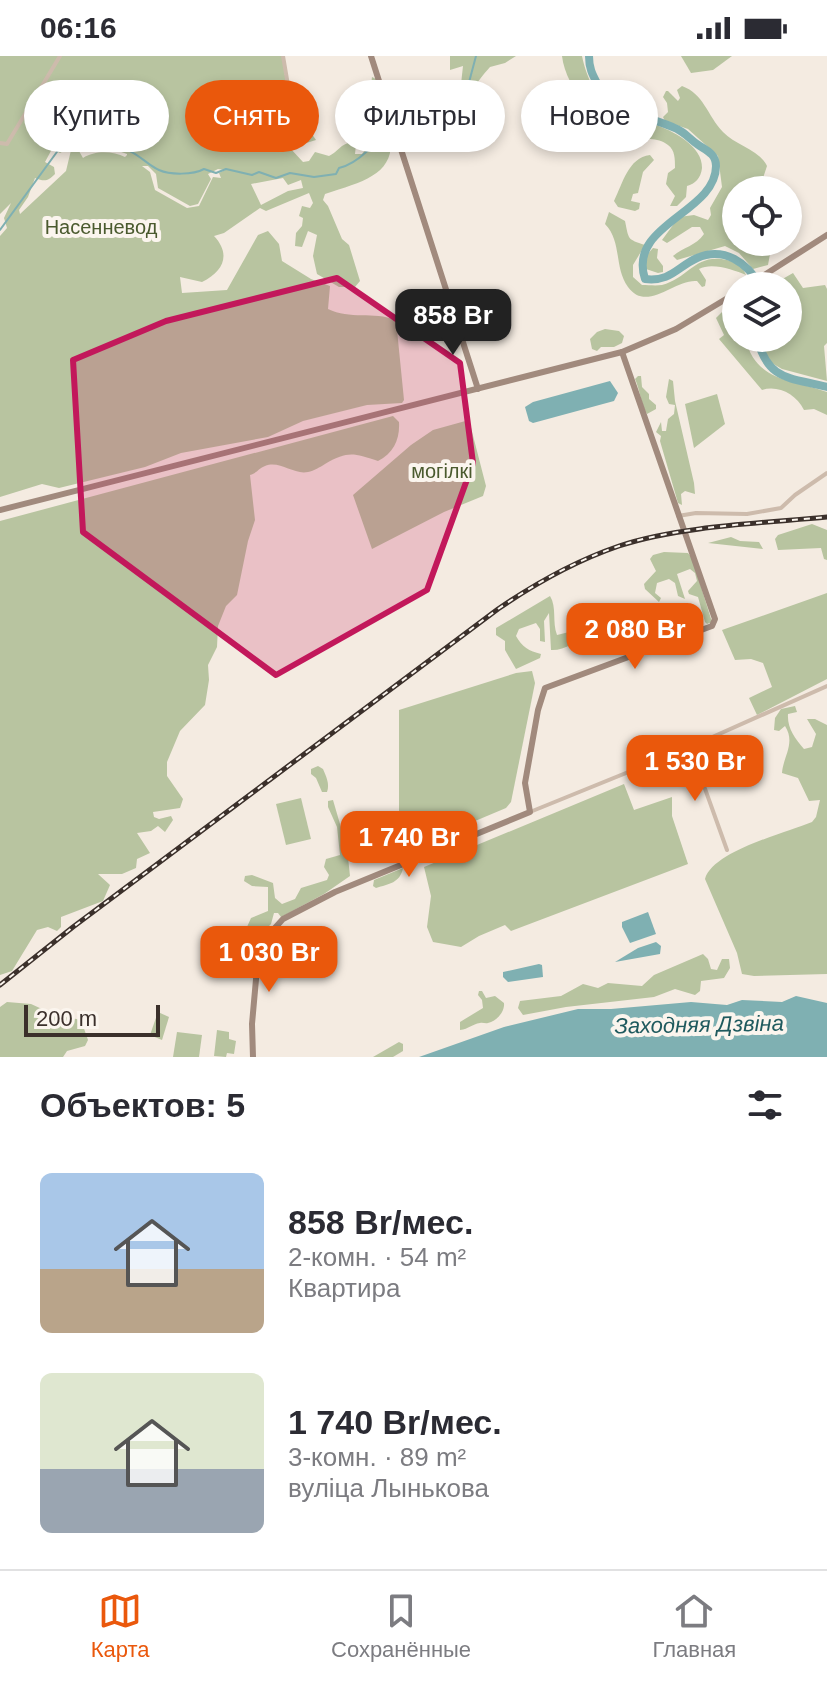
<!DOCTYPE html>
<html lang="ru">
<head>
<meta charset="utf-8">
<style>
  :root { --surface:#fff; --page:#f2f2f3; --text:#2b2b33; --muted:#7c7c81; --line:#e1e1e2; --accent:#ea580c }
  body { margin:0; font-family:Helvetica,sans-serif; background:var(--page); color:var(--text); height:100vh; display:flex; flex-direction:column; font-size:30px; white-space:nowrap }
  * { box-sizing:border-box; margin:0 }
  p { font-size:26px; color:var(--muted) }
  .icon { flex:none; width:44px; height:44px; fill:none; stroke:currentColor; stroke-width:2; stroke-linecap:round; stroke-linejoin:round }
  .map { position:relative; height:1001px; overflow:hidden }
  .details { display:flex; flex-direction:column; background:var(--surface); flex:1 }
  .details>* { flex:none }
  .banner { position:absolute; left:24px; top:24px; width:780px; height:72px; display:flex; gap:16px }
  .controls { position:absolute; left:722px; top:120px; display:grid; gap:16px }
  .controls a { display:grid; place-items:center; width:80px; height:80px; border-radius:50%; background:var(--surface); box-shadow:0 4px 12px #0003; font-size:40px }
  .scale { position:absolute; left:24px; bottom:20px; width:136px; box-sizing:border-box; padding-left:8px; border:4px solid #3b302b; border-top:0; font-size:22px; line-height:28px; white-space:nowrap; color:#3b302b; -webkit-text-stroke:6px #fbf5ee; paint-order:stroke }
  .price { position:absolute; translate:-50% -68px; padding:0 18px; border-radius:16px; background:var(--accent); color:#fff; font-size:26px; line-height:52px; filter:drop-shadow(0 2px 4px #0008) }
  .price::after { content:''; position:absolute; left:50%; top:48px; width:24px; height:18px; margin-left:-12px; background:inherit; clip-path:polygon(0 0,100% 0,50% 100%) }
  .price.current { background:#222; color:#fff }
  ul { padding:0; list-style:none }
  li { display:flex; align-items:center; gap:24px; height:200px; padding:0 40px }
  li span { display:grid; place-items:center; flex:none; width:224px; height:160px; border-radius:12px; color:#555 }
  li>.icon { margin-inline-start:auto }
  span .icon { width:96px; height:96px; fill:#fffc; stroke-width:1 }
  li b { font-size:34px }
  h2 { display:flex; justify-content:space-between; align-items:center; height:96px; padding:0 40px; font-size:34px }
  .chip { padding:0 28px; border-radius:36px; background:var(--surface); box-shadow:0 4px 12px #0003; font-size:28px; line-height:72px }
  .chip.current { background:var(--accent); color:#fff }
  .status { display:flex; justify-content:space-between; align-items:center; height:56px; padding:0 40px; background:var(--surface); direction:ltr }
  .status svg { height:22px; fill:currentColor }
  .tabs { display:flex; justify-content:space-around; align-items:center; height:112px; border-top:2px solid var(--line); background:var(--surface); font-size:22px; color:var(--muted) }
  .tabs a { display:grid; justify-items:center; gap:4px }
  .tabs .current { color:var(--accent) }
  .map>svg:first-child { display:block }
  .green { fill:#b8c4a0; fill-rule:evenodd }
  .water { fill:#7fb0b2 }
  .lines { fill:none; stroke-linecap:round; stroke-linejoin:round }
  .stream { stroke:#7fb0b2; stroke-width:2 }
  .river { stroke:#7fb0b2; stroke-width:8 }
  .street { stroke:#cdbbac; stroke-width:4 }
  .secondary { stroke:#a18a7d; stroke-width:6 }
  .rail-casing { stroke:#3b302b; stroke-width:5 }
  .rail { stroke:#fbf5ee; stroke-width:2; stroke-dasharray:6; stroke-linecap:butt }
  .marked { fill:#c2185b; fill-opacity:0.2; stroke:#c2185b; stroke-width:6; stroke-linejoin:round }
  .labels { text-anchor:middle; stroke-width:8; stroke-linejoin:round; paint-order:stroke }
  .park-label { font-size:20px; fill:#4a5a2e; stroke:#fbf5ee }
  .water-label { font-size:22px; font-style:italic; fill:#1f5a5e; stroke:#fbf5ee }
</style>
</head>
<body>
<div class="status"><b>06:16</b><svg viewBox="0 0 49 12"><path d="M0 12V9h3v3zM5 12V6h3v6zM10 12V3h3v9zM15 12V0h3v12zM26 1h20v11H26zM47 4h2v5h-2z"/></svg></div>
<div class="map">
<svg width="827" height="1001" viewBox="0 0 827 1001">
  <rect width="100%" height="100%" fill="#f4ebe1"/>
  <g class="green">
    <path d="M0,0H282L292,65L305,68L316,84L290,92L303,106L309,105L315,96L329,100C338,96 346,81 356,89L355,98H362L371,86L368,77L369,60L375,56L386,59C404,116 372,123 325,138L323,144L328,150L342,183L349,189L360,225L355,231H339L317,218L313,200L317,179L308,175L302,191L295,190L296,177L302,170L303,162L299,160L302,150L310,152L313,147L309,137L266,155L260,152L224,177L214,180C231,198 224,215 202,226L180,221L182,237L227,234L258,179L268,175L279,188L282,205L311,223L330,230L328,253C350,264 373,255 396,264L404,344L402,347L367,349L303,365L268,381L181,397L145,411L59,432L42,428L0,441V180L7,172L4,162L11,147L0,158ZM87,84L127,98V99L125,101C113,95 95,94 83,102L79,95L80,85ZM72,90L66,115L20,158L19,154L28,141L35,122C45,126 48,125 55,118L54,111L45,106L52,93L60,97ZM142,110H148L156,118L158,132L190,150L198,148L211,123L208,118L218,113L225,114L219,117L221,122L213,121L199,150L187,152L155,134L150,116ZM283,122L288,129L301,124L303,132L288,135L261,149L251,128Z"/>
    <path d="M450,0H516L505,7L490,11C462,42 453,79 403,81L399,65L413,56L422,43H432L435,33H447L461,28L463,10L450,14Z"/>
    <path d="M562,0H582C587,24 597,43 617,58C626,65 642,65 653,68C672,74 703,90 702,112C701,122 695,128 687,130L686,141L677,150H670L675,140L666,128L668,117L675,112C675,103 675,94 668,89C657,80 644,85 632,81C600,70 566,34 562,0Z"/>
    <path d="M681,0H732L713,14L691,17Z"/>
    <path d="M372,21L376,23L383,48L377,53L369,43L364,48L359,46L364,27L371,30Z"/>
    <path d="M682,30C704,38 707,59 723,76C735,89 760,94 767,110L759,134H736V170L727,177L736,180V186H751L770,198L768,209L753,213L739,197L725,190L677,204L673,200C683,191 696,190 704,178L700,171H692L667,187L662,184L679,161L694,159L708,164L711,159L710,152L722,131L718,100L688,73L665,65L663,61L668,56L667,47L663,41L666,35H668L678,45L680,42L677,34Z"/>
    <path d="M650,99L654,104L643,116L638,137L633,138L631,145L640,147L639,153L635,155L618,151L614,145C623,127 628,102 650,99Z"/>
    <path d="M609,156L625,165C629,184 627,183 645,189L633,209V221L642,229C649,229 655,230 662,229C689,222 695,197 727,204C736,206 743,211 746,219C734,214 712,206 699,213L706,224L705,230L702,231L697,225C674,223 647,257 628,231C614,212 622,185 605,168Z"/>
    <path d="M653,192L658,193L657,202L663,210V216L658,217L646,213C644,205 647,198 653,192Z"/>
    <path d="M793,217L803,232L825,229L827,233V287L824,290L827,325L782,313L770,306L757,282H788V230H764L772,229Z"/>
    <path d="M724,254C736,260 736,270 736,282H745C756,326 791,323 827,336V359L814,353L804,354C796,338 778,329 762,334L719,283L724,279L716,262Z"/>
    <path d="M605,273L619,275L624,280L622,287L614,291H601L597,295L592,293L590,283L597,276Z"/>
    <path d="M638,320H641L642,331L649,338V343L656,349V353L647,358C641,348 640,334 635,323Z"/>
    <path d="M669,323L673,325L675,345L694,427L695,438L685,435L681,438L682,449L678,447L660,385L661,380L656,376L661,366L662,375H666L668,363L674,358L675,349L669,348L666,341Z"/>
    <path d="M717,338L725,368L694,392L685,348Z"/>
    <path d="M393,360L399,366C400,383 394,397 378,405C353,397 348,395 325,408C320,411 314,415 308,416C293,419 280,404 265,410C259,412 257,417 250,419L255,464L248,485L237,539L226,550L218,570L217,591L208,609L209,624L205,649L180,675L167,706V720L183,743L180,752L153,756L154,761L159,763L171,760L173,764L165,776L158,770L151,775L137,777L150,797L137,803L136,812L122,818H98L110,829L103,845L61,861V871L57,875L48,871L37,874L12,915L0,919V465Z"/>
    <path d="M469,364L486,430L483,440L444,456L372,493L353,439L411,389L433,374Z"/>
    <path d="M812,468L827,474V504L824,503L821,492L778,494L775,483L778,479Z"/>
    <path d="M731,481L740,485L759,486L763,493L708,487Z"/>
    <path d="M664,496L688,497L692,502L712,566L707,568L705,566L698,541L689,538L688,535L697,525L695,517L690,513L677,518L685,543L678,540L675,527L669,523L657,527L655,537L661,542L659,546L645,533L644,528L656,515L650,503L653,499Z"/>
    <path d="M827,537V623L757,659L749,642L772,631L763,607L751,603L735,604L722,574Z"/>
    <path d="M550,540C557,551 552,566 557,579L581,573L586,576C579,586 563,595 551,594L549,557L544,565L545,586L540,585V573L536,567L519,573L516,580C522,591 529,595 541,598L540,602L516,613L505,594V585L496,579V572Z"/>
    <path d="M532,615L535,627L511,746L506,752L399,797V654L516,617Z"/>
    <path d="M795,650L797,656L788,658C787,672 795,683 804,693L812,691L816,678L807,663H815L827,669V918L754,920L742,918L737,897L705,823C713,795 785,777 812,766L816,761L820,744L809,745L798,722L782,717C783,701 796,687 785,670L779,675L774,674L775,662L781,653Z"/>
    <path d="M318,710L323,713C326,720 330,728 327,736H322L316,722L311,718V713Z"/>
    <path d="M624,728L634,754L672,741V760L688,808L511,875L505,869L479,880L461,891L433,886L427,871L431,840L424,811Z"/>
    <path d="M301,742L311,783L286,789L276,748Z"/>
    <path d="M333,744L347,792L350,820L324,838L281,861L278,857H274L271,868L249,891L241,890L242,882L251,862L268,855V831L252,830L244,825L245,820L252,819L273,827L275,842L282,848L295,843L301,832L327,824L329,819L324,811L326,803L340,799L337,771L328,751V745Z"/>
    <path d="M403,812C400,827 389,828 376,832L373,830L374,824Z"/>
    <path d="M703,898L708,903L711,913L717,914L722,903H729L730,912L724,922L701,925L700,935L695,939L675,933L654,941L566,951L523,959L518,952L520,945L561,940L583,928L598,932L608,927L642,930L654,919Z"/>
    <path d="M479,935H482L486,942L495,940L504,947C505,955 497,965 488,967C485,968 483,966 480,967C472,968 469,973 460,974V966L483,952L482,944L478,939Z"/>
    <path d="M7,946L31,948L53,958L81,964L88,984L85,990L67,995L63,1001H0V951Z"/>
    <path d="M158,956L169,961L162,984L150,979Z"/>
    <path d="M217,974L229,976V983L236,985L234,998L227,997L226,1001L214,1000Z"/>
    <path d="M177,976L202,979L199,1001H173Z"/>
    <path d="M399,986L403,988V995L393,1001H373Z"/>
  </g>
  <g class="water">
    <path d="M610,325L618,337L614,345L533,367L529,365L525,351L533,346Z"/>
    <path d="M648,856L656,878L630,887L622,871V866Z"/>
    <path d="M656,886L661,890L660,898L615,906L638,892Z"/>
    <path d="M539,908L542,909L543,921L508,926L503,921V916Z"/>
    <path d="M796,940L827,947V1001H419L504,971L578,953H611L691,946L727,949L742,944L782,946Z"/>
  </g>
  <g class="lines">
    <g class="stream">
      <path d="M395,62L410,64L416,59L421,45L425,44L436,54L433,34L440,28L446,35L460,36L468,30L476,0"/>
      <path d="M0,174L62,89L75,82L100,79L112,93C133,89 143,107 159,114C170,119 193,119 204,113L216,117L226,113L252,119L259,116L276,122L290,117L314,121L336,118L339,112C356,108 382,86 383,68L388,65"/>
    </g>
    <g class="river">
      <path d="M589,0C589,12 592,18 598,29C617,59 647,59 677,73C684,76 690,83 697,88C705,94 716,97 716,110C716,157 627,168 645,223C671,226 677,211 697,202C724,190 748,207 760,230"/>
      <path d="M757,282C768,325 789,321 827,331"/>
    </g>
    <g class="street">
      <path d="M283,0L294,64"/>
      <path d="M0,87L7,88L60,0"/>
      <path d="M678,460L696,457L747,458L781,452L795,439L827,417"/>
      <path d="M690,691L727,794"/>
      <path d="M530,756L690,691L827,630"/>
    </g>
    <g class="secondary">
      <path d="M371,0L478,333"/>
      <path d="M747,230L827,179"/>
      <path d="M0,454L622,296L676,273L736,237"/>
      <path d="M253,1001L252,968L258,901L264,884L283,863L335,836L530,756L525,727L538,654L545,632L712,570L715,563L622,296"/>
    </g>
    <defs>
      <path id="rail" d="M0,929L73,871L498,553C536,527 575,505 619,490C678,470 764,467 827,461"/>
    </defs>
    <use href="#rail" class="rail-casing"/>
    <use href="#rail" class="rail"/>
  </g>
  <path class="marked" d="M337,222L460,307L473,407L427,534L276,619L83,476L73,304L166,265Z"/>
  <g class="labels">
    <g class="park-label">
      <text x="101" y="178">Насенневод</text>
      <text x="442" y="422">могілкі</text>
    </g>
    <g class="water-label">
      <text transform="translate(699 968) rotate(-1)" y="8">Заходняя Дзвіна</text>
    </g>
  </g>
</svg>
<div class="controls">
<a><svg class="icon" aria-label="locate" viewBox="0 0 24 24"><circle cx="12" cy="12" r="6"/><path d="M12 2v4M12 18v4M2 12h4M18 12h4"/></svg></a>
<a><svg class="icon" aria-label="layers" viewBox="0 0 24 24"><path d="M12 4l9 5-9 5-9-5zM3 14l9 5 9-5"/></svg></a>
</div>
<div class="scale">200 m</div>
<b class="price current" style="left:453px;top:301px">858 Br</b>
<b class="price" style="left:635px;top:615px">2 080 Br</b>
<b class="price" style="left:695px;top:747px">1 530 Br</b>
<b class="price" style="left:409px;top:823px">1 740 Br</b>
<b class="price" style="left:269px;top:938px">1 030 Br</b>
<div class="banner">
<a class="chip">Купить</a>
<a class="chip current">Снять</a>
<a class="chip">Фильтры</a>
<a class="chip">Новое</a>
</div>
</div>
<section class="details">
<h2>Объектов: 5<svg class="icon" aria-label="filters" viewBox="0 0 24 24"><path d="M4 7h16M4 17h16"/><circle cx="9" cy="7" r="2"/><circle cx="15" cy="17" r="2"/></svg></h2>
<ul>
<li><span style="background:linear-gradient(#a9c7e8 60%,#b9a48a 0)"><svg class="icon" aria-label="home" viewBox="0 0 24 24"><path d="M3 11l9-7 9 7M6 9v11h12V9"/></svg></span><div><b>858 Br/мес.</b><p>2-комн. · 54 m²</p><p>Квартира</p></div></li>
<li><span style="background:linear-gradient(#dfe7d0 60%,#9aa5b1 0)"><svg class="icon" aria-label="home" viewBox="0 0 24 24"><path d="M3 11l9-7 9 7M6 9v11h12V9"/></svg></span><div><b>1 740 Br/мес.</b><p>3-комн. · 89 m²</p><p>вуліца Лынькова</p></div></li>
</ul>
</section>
<nav class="tabs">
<a class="current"><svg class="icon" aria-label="map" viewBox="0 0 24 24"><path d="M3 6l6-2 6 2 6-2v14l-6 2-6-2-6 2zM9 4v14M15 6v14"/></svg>Карта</a>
<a><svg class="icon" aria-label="saved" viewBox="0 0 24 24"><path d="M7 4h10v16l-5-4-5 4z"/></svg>Сохранённые</a>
<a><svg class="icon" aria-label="home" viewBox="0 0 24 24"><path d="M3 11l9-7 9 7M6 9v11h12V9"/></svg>Главная</a>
</nav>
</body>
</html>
